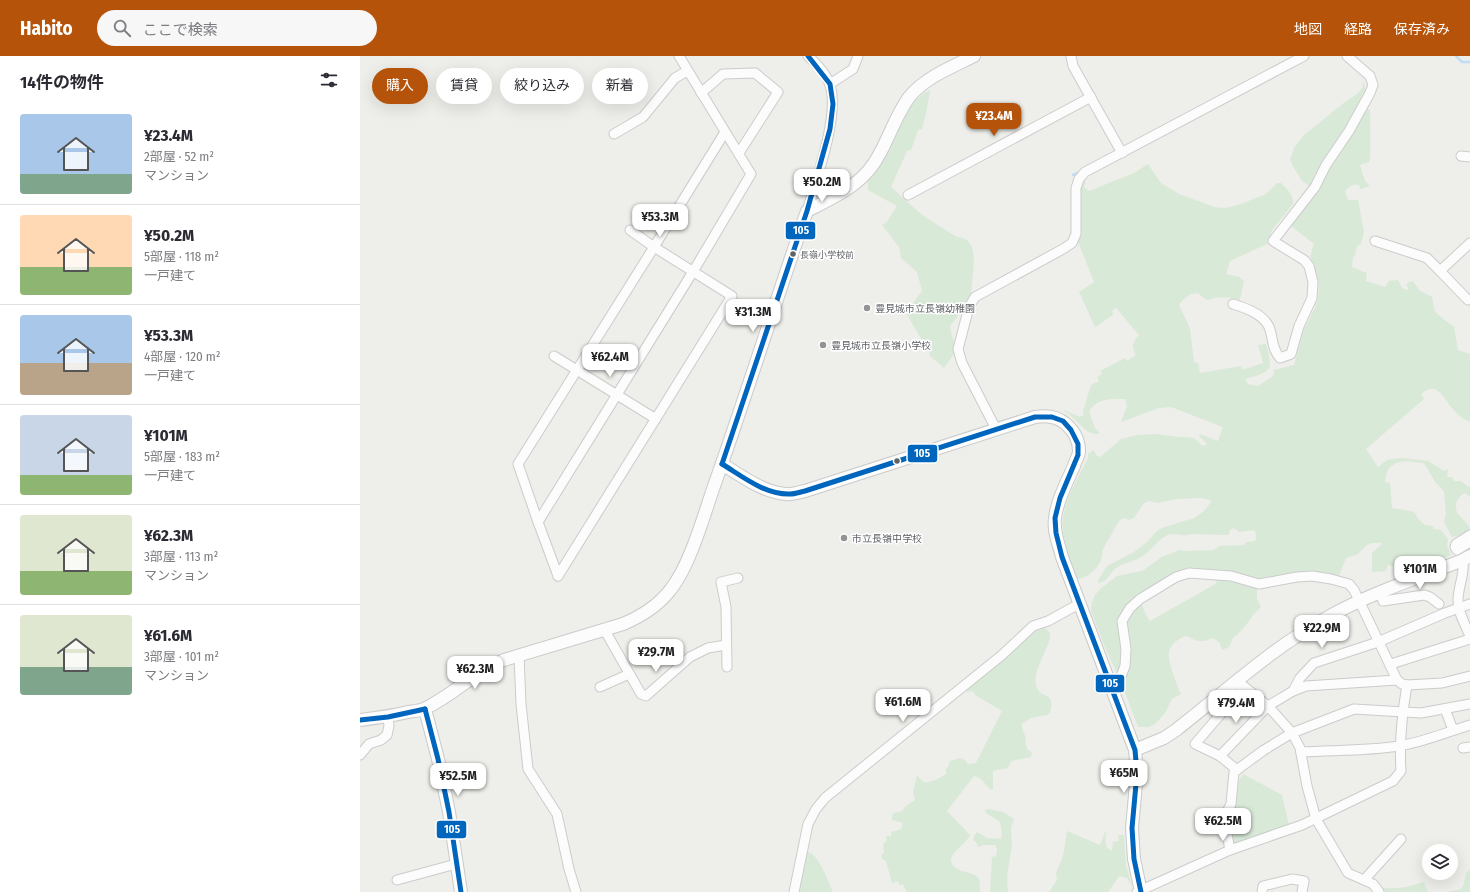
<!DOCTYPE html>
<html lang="ja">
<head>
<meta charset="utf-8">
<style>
  :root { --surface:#fff; --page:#f7f7f7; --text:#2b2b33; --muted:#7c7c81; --line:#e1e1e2; --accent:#b45309 }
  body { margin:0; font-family:"Fira Sans Condensed","Noto Sans JP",sans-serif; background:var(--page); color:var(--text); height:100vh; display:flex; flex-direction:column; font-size:15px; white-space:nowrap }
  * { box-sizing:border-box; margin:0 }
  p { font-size:13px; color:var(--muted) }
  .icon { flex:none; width:22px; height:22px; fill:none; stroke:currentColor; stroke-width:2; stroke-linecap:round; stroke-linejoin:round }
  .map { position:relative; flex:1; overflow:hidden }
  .drawer { display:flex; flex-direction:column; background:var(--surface); width:360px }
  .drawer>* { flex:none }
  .hud { position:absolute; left:12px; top:12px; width:380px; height:36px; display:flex; gap:8px }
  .controls { position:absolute; left:1062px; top:788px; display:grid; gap:8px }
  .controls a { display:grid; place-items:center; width:36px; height:36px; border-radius:50%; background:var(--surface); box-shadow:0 4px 16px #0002; font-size:20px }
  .price { position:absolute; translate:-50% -34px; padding:0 9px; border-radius:8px; background:#fff; color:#222; font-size:13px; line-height:26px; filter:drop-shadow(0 1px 2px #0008) }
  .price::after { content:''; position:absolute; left:50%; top:24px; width:12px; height:9px; margin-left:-6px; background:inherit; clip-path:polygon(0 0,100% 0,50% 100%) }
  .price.on { background:var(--accent); color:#fff }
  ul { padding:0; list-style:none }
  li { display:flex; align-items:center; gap:12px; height:100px; padding:0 20px }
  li+li { border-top:1px solid var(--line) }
  li span { display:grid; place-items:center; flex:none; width:112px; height:80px; border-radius:4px; color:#555 }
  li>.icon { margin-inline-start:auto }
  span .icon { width:48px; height:48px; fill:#fffc; stroke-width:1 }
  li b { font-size:17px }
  h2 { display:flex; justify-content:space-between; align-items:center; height:48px; padding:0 20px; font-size:17px }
  .chip { padding:0 14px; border-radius:18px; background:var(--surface); box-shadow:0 4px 16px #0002; font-size:14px; line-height:36px }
  .chip.on { background:var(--accent); color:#fff }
  header { display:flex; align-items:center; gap:24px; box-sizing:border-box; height:56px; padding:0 20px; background:var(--accent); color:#fff }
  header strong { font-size:19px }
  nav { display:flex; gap:22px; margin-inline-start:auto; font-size:14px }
  .search { width:280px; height:36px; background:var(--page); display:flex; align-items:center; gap:10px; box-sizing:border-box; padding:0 14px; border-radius:22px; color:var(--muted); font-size:15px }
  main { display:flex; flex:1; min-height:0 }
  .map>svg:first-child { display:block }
  .green { fill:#d9e9d8 }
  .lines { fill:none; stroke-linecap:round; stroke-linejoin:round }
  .stream { stroke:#c2dcf4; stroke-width:2.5 }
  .street-casing { stroke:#cbcccb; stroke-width:11 }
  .secondary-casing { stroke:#cacaca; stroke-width:14 }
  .street { stroke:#fcfcfc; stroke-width:9 }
  .secondary { stroke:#fcfcfc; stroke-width:12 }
  .bus-1-casing { stroke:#fff; stroke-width:8 }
  .bus-1 { stroke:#0065bd; stroke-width:5 }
  .bus-dot { fill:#5f6267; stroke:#fff; stroke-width:1.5 }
  .poi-dot { fill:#919395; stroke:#fff; stroke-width:1.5 }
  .labels { text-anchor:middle; stroke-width:3; stroke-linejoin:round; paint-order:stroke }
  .bus-label { font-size:9px; fill:#5f6267; stroke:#fff; text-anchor:start }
  .poi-label { font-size:10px; fill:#5f6267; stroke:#fff; text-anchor:start }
  .line-badge { stroke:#fff; stroke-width:1.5 }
  .badge-label { font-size:11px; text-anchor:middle; font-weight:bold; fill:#fff }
</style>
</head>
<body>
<header>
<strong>Habito</strong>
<div class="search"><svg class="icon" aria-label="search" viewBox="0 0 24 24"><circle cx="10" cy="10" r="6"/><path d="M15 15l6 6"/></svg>ここで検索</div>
<nav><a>地図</a><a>経路</a><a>保存済み</a></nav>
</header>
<main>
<section class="drawer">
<h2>14件の物件<svg class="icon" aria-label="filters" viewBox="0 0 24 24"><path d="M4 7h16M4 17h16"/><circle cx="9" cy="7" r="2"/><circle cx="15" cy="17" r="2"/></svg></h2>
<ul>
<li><span style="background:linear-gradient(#a9c7e8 75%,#7fa58c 0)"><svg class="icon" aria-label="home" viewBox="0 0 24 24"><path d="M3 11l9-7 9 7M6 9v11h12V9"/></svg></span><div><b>¥23.4M</b><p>2部屋 · 52 m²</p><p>マンション</p></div></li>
<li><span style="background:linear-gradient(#ffd9b3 65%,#8fb573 0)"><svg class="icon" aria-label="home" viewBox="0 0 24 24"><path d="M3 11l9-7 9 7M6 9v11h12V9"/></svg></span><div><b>¥50.2M</b><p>5部屋 · 118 m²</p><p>一戸建て</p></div></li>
<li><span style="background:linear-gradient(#a9c7e8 60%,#b9a48a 0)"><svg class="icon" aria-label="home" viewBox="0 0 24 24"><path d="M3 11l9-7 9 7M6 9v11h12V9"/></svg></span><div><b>¥53.3M</b><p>4部屋 · 120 m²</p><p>一戸建て</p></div></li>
<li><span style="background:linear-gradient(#c9d6e8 75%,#8fb573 0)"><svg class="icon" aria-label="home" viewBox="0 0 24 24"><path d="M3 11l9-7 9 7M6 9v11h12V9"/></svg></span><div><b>¥101M</b><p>5部屋 · 183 m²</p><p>一戸建て</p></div></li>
<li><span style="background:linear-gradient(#dfe7d0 70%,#8fb573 0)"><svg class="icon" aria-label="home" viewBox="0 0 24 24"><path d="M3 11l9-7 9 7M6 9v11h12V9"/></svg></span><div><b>¥62.3M</b><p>3部屋 · 113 m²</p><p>マンション</p></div></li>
<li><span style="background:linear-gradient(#dfe7d0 65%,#7fa58c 0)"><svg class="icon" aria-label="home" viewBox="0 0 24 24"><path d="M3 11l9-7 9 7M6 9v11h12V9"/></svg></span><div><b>¥61.6M</b><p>3部屋 · 101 m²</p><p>マンション</p></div></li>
</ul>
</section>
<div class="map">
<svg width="1110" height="836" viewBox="0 0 1110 836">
  <rect width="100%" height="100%" fill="#eeeeea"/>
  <g class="green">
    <path d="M1004,25L1005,34L987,68L954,119L950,130L942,125L933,110L930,104L934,92L944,79L985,46L997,38L1002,32Z"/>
    <path d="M570,34C568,47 566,60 562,73L558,74L551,94L547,95L531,131L562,159L597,181C620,182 613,212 612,227C611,232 612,237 610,242C605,253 597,261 590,270C594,294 601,290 584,312L569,299L570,298L546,257L562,235L557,216L541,202L539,191L522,169L526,167L537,150L508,134V125C535,99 535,52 570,34Z"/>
    <path d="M1006,52L1010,54C1010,71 1011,86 1010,103L1009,106L1000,109L1005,125L1010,130L1000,133L999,129C993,128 989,131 985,135L988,144H998L1004,176L1001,188L997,190L995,199L993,201L992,211L1007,217L1006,225L1025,231L1029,225L1038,224L1042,232L1046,234L1049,233L1046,229L1049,226L1053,225L1059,234L1072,241L1074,253L1077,258L1094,271L1098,294L1110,298V366C1103,363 1097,359 1092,352C1083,341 1077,324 1061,338L1064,343L1006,393L1018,411L1027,404L1041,402L1068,405L1084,415L1088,413L1087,421H1092L1094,425H1101L1107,430L1110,431V441L1105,437C1099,440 1093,448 1097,456C1100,463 1109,465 1110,475L1108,477L1092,481L1084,466L1086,457L1084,435L1075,426L1066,410L1063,407L1044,405L1036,407L1030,411L1027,416L1025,426L1030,427L1032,452L1051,455L1055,457L1058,463L1065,469L1073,470L1074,473L1081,474L1088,483L1087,489L1091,499L1057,512L1049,513L1028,509L1026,515L1012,516V497L1021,489L1022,487C1006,486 1007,489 998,498L986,502L979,520L945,516L899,525L826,513L819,515V517C800,527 772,539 761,558L766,566L770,559L781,546L786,559L790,565L857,527L854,522L874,525L897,531V543L901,551L892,560L890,564L880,576L873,582L869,591L862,594L859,586L853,582C841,587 838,586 827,580C820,581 810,588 809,596C807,605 817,629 821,638L812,643L805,657L795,668L789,671H778L763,631L767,614L757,618L744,589L731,555L732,546L735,539L740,533L757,520L782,515L802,501L819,494L827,495L854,494L859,490L884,489L886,486L895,485C897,481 897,478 894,474L879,476L874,472L870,474L869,479L831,478C823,482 816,476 808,479C798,483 792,494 784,499C776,506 764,506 756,512C749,517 749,526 738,527V524L747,510L774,496L787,486L797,475L802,472L834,462L844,455L851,446L850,444L840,442L817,443L797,447L789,445L784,447L774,462L769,464L764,462L759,465L742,495C744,508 730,521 718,523C712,508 705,492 703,475C700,450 717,424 728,402V398L734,394L736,399L740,401L761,383L777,379L796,378L818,381H827L834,382L843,390L847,388L839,380L840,378L858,385L863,371L811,351L799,352L761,366L767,350L765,343C751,343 736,342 729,356L735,372L740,377C728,383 715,360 704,355V354L720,361L724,359L723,355L731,329L739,325L737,321L742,318L740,315L765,302L767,305L776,299C771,290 772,287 779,279L756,252L752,255L753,259L735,271L719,236L734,226L718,186L720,165L721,129L724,125L726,126L724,131L729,135L774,117L788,108L801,127L819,138L854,151L866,152L881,148L906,138L917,127H921C928,134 933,138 933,148L912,174L907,188L870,205L866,218L879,221L884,225L880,244C868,241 859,240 848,244C844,243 842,240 839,238C832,235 823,243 819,249L830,272L834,306L838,307L840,317L881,310L882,314L903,307L898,289L906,288C914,315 911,316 885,323L888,328L898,330L913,320L914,314L934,309L944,273L955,252L958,241L959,230L957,219L950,201L954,188L930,169L966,117Z"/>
    <path d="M683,569L690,577V581C687,596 673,614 676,629C680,645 696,633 690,657L687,659L671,662L662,668C661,675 668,680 665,687L668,694L672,696L671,701L651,705L648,712L633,715V734C624,731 626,723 614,720L587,755L610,779C606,788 591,796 591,804C592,818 615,814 619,823C620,827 620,832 620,836H547L544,830L542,828L540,830L538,825L532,827L526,805L522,803L521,799L524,797L523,788L527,784L526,781L528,779L531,781V776L541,773L543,767L532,764V759L534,757L542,755L546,750L555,744L553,736L557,719L563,726C572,727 579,722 586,718V713L588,711L590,705L600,702L605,704L608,708L616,707L642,655L615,639L613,635L607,636L605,632L665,580Z"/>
    <path d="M883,718L922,739L929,769L875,788L872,787L868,761L875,746L879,725Z"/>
    <path d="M629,753L643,756L654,763L651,772L652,789L647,820L648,836H630L632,801L636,800L637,793L635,789H623L618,791L616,786L613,784L614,780L617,776L627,782L641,783L642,778L640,766L626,757L625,754Z"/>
    <path d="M746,774C746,782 743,792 752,795L753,786L759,785L758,779H764L766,809L772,830L767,822L759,820L748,836H689L697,824L696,817L703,800L707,775L740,789Z"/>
    <path d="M447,796C459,797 468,826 473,836H438Z"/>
    <path d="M1110,813V836H1087L1101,833L1104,828L1106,817Z"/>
    <path d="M1064,826L1068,836H1022L1019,831C1035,834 1049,831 1064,826Z"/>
  </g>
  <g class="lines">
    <g class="stream">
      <path d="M1096,0L1102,6H1110"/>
      <path d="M713,119L722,115"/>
    </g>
    <defs>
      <g id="street">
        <path d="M711,0L713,10L762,97"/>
        <path d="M470,28L493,13L498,0"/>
        <path d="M341,37L363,18L395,17L418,36L379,97"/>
        <path d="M254,78L283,61L315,22L327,15"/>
        <path d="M1101,100L1110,101"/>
        <path d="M456,127C464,138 466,139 479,138"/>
        <path d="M548,139L731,41"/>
        <path d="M447,155C456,125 480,58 470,29C467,19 456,7 448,0"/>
        <path d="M270,174L294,191L365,76"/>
        <path d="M1015,185L1067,202L1080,215L1110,187"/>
        <path d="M1080,215L1108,244"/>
        <path d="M873,248C885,252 901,257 908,269C914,280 910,290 920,302L931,298L939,270L952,242L953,226L949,210L944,204L913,185L955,131L966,109L989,75L1010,37L1013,29L1010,20L987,0"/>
        <path d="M194,300L296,363"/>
        <path d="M636,373L602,307L598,293L609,251L615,241L703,193L712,187L716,178V132L719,123L725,116L944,0"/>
        <path d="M178,466L198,520"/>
        <path d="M1110,479L1096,488L1095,491L1097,494L1110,486"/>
        <path d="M1103,504C1105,518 1098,531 1098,544C1098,557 1105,568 1110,580"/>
        <path d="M198,520L372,240L294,191L158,408L178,466L334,214L391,118L319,0"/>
        <path d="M1020,536L1023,545L1064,539L1070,541L1079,548"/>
        <path d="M244,573L281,638L286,640L330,601L348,592L366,589"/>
        <path d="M159,599L161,648L168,713L197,758L209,813L216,836"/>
        <path d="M1031,608L1110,583"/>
        <path d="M367,611L366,551L361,526L378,522"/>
        <path d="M240,631L269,618"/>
        <path d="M933,635L940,622L954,607L1018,586L1085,557L1110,548"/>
        <path d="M754,639L765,610L766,593L762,565L770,552L780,543L816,521L829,517L871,520L899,528L937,521L952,520L971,523L989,528L994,534L1037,624L1042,628L1047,629L1082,627L1110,620"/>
        <path d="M1085,653L1093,674"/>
        <path d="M1103,692L1110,691"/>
        <path d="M941,696C974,694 1007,695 1039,690C1064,686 1087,676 1110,669"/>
        <path d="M0,699L9,688L21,684L27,679L29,670L28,661"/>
        <path d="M860,700L908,650L881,628"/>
        <path d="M877,714L860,700L835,688L884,631"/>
        <path d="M870,794L864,762L871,748L874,716L904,694L932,677L994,653L1061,657L1110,648"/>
        <path d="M37,824L96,808"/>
        <path d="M1004,824L1041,783"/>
        <path d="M434,836L448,768L456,753L465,742L642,599L673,570L688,565L719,548"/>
        <path d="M777,836L870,794L942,769L1033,725L1041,715C1039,686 1042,658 1047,629"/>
        <path d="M902,836L903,830L932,823L944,825L942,836"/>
        <path d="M1019,836L1013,828L988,817L956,763L947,730L940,692L932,677L908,650L933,635L946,630L1037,624"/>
      </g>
      <g id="secondary">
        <path d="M362,408C382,420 402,436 426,438C432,439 439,436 445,435L675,361C687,359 697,360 706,368C714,375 719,385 719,395C719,400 715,405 714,410C707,426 697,444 695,462C693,475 699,489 702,501L775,694L777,717L772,772L774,803L781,836"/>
        <path d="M65,653L78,703L89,756L101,836"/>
        <path d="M0,664C16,662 32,660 48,656C54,655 61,655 66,652C94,638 115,616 144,604L263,568C282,560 299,549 311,533C330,509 343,462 353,433C386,340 415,247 447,155C476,140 505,128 520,97C530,79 537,57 550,40C566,21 592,11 614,0"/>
        <path d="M775,694L804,682L816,674C866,635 912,592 968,561C1011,537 1058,522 1103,504L1110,500"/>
      </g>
    </defs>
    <use href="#street" class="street-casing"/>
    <use href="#secondary" class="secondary-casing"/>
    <use href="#street" class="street"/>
    <use href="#secondary" class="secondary"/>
    <defs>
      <g id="bus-1">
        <path d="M362,408C382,420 405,439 430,438C435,438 440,436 445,435L675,361H692L703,365L711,374L718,388V399L700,442L695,462L696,477L702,501L775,694L777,717L772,772L774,803L781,836"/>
        <path d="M362,408L447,155L470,73L473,48L470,28L448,0"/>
        <path d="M65,653L78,703L89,756L101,836"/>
        <path d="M0,664L28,661L65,653"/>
      </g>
    </defs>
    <use href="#bus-1" class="bus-1-casing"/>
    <use href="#bus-1" class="bus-1"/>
  </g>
  <g class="bus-dot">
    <circle cx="433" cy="198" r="3.5"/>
    <circle cx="537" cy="405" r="3.5"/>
  </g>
  <g class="poi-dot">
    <circle cx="507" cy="252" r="4"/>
    <circle cx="463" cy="289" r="4"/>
    <circle cx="484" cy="482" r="4"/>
  </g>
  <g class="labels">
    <g class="bus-label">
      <text x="440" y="202">長嶺小学校前</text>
    </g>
    <g class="poi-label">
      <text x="515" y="256">豊見城市立長嶺幼稚園</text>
      <text x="471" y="293">豊見城市立長嶺小学校</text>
      <text x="492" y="486">市立長嶺中学校</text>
    </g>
  </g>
  <g class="line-badge">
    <rect x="425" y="165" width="31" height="19" rx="4" fill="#0065bd"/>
    <rect x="547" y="388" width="31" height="19" rx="4" fill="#0065bd"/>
    <rect x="735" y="618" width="30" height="19" rx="4" fill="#0065bd"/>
    <rect x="76" y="764" width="31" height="19" rx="4" fill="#0065bd"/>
  </g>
  <g class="badge-label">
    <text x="441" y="178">105</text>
    <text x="562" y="401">105</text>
    <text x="750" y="631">105</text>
    <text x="92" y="777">105</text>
  </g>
</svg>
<div class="controls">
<a><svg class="icon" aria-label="layers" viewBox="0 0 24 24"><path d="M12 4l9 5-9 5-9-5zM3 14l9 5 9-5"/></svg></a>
</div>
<b class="price on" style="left:634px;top:81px">¥23.4M</b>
<b class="price" style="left:462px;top:147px">¥50.2M</b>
<b class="price" style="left:300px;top:182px">¥53.3M</b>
<b class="price" style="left:393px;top:277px">¥31.3M</b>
<b class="price" style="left:250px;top:322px">¥62.4M</b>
<b class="price" style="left:1060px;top:534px">¥101M</b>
<b class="price" style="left:962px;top:593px">¥22.9M</b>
<b class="price" style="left:296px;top:617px">¥29.7M</b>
<b class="price" style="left:115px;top:634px">¥62.3M</b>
<b class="price" style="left:543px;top:667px">¥61.6M</b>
<b class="price" style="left:876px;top:668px">¥79.4M</b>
<b class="price" style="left:764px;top:738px">¥65M</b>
<b class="price" style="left:98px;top:741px">¥52.5M</b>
<b class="price" style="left:863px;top:786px">¥62.5M</b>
<div class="hud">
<a class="chip on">購入</a>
<a class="chip">賃貸</a>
<a class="chip">絞り込み</a>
<a class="chip">新着</a>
</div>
</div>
</main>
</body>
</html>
